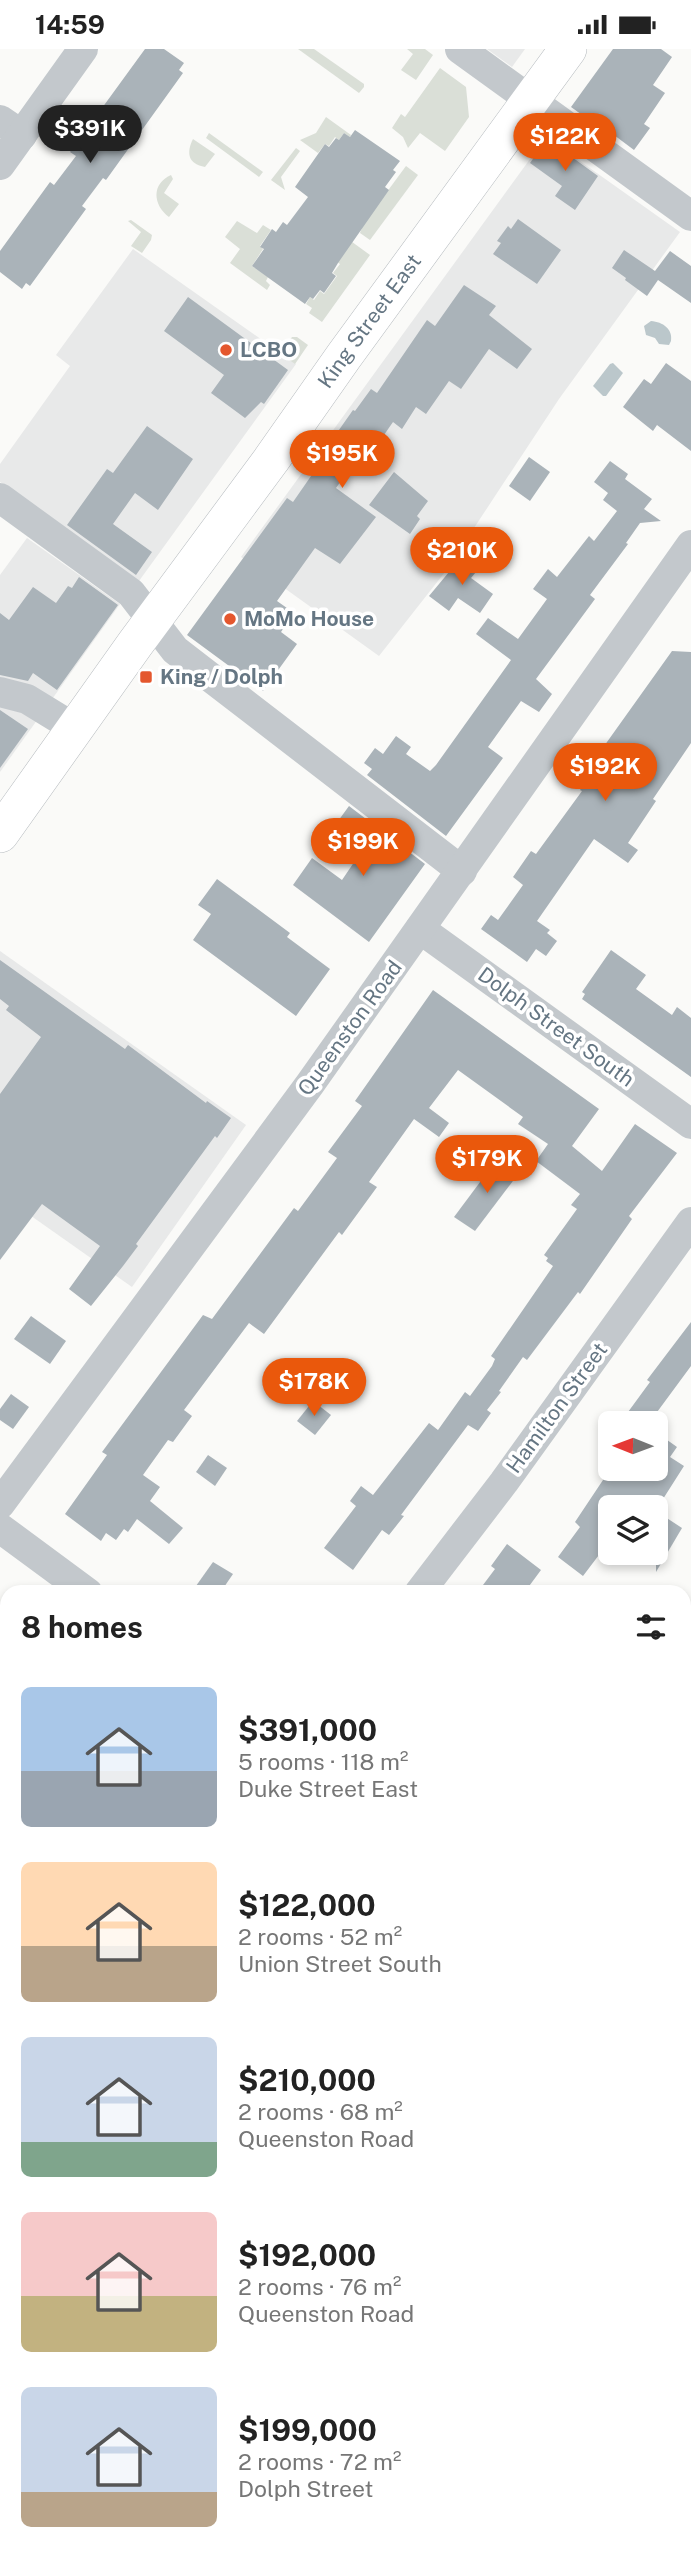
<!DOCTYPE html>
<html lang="en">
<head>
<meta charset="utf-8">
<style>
  :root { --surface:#fff; --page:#f6f6f6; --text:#222; --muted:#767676; --accent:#ea580c }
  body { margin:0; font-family:"Public Sans",sans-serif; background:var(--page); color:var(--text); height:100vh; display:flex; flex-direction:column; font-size:26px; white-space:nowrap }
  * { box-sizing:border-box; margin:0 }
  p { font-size:23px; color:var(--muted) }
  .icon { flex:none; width:38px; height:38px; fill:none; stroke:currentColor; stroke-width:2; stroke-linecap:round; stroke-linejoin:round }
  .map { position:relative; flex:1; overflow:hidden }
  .sheet { position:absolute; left:0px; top:1536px; width:691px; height:975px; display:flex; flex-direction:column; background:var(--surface); border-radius:21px 21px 0 0; box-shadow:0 4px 10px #0003 }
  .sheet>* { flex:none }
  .needle { width:46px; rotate:271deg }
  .controls { position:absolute; left:598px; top:1362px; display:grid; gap:14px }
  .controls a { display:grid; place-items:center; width:70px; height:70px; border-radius:10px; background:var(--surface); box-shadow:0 4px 10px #0003; font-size:35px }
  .price { position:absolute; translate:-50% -60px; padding:0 16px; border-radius:24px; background:var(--accent); color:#fff; font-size:23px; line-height:46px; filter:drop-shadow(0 2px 4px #0008) }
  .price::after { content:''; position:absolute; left:50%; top:42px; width:21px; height:16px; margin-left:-10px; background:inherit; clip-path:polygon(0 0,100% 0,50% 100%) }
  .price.current { background:#222; color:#fff }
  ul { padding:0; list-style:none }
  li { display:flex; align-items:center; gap:21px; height:175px; padding:0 21px }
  li span { display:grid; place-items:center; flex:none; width:196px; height:140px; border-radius:10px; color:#555 }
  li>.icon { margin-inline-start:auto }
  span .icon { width:84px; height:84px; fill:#fffc; stroke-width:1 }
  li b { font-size:30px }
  h2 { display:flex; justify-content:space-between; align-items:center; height:84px; padding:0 21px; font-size:30px }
  .status { display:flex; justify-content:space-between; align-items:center; height:49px; padding:0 35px; background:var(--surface); direction:ltr }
  .status svg { height:19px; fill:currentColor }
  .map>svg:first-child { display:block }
  .built { fill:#e8e9e9 }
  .green { fill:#dadfd7 }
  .water { fill:#bbc7cb }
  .building { fill:#aab3b9 }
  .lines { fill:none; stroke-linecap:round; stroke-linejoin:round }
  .major-casing { stroke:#b5babe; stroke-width:38 }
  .minor { stroke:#c3c8cc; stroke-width:30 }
  .major { stroke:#fff; stroke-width:37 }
  .poi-dot { fill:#e4572e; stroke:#fff; stroke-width:2.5 }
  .labels { text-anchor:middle; stroke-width:7; stroke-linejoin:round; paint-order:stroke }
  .street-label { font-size:21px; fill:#657683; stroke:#fff }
  .poi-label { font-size:21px; font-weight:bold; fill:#657683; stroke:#fff; text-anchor:start }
</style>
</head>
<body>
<div class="status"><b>14:59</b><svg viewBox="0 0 49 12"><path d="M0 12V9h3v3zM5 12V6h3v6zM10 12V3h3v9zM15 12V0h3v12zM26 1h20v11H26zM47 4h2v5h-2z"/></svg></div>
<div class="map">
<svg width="691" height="2511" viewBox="0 0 691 2511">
  <rect width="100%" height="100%" fill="#fafaf8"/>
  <g class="built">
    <path d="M487,0H525L512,18Z"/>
    <path d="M546,88L680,183L559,350L445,523L379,607L241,508Z"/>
    <path d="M133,200L296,315L139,532L0,433V415L70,317L56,306Z"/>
    <path d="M27,489L120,555L0,723V526Z"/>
    <path d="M0,902L246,1076L132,1238L0,1145Z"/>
  </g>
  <g class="green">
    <path d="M298,0H314L364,35V38L359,44Z"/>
    <path d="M407,0H425L433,6L416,31L401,21L413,5Z"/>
    <path d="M440,19L466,38L469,68L445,102L420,84L408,99L403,88L392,79L401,65L405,68Z"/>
    <path d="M326,68L351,86L350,88L344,84L339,91L335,88L329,97L325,95L318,104L300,91L316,84Z"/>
    <path d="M209,84L263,123L259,128L206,89Z"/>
    <path d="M193,90L215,105L205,118C188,115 186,104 193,90Z"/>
    <path d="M296,99L300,102L281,128L285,141L271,131Z"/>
    <path d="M406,117L418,126L370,191L360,184L364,174Z"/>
    <path d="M171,126L173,130L164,144L179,155L169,168C153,156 151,135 171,126Z"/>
    <path d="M131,171L152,186L151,191L142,204L131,197L141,183L128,172Z"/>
    <path d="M237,172L257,184L263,176L271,181L260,197L263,200L252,217L268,228L266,232L270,236L267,241L230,214L240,200L225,188Z"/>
    <path d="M348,190L370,206L322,273L309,264L312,259L306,255L310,248L314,251L320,242L324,245L337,227L333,224L340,215L337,213Z"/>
    <path d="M292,288H297L308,296L295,315L280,304Z"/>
  </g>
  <g class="water">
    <path d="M651,272C663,273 673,280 671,292L669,296L659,295L655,289L646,286L644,277Z"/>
    <path d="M613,314L623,324L606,347H603L593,337L610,315Z"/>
  </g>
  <g class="building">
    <path d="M145,0H164L184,14L179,21L183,24L106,131L103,129L82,157L86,160L30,237L26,234L22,240L0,223V202L50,133L54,136L76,107L70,103Z"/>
    <path d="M613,0H661L672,8L653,36L665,44L644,75L650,79L634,101L594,71L592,73L571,58Z"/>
    <path d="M355,81L400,112L393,121L396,123L385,138L389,141L338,214L332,224L336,227L324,244L320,241L313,250L310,248L305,255L252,217L264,200L260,198L272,180L276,183L283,173L287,176L308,148L295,138L325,95L329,98L336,89L339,91L344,84L350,88Z"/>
    <path d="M547,90L598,127L575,161L555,147L562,137L530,114Z"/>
    <path d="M518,170L561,201L537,235L493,205L501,194L497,192L508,177L511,180Z"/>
    <path d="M624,201L655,222L670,202L691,217V254L658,231L647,247L625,231L626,229L612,219Z"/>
    <path d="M464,236L496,257L489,266L532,300L517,320L489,300L461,340L449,332L426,365L416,358L402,380L393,373L368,409L361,404L336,439L376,468L340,515L315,499L277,552L294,564L281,583L297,595L263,642L187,586L287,449L293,453L318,417L315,415L353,361L355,362L371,340L377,344L427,271L435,277Z"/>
    <path d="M188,248L288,321L264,355L261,353L245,369L211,344L224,326L164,282Z"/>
    <path d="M666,314L691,332V402L657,376L653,382L623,358L644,330L651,335Z"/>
    <path d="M147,377L193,410L158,461L135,444L113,475L152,503L136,526L67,476L107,420L113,424Z"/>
    <path d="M529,408L550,423L530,452L509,437Z"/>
    <path d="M610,412L628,425L625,430L652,450L644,460L661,472L640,474L626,494L628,495L590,546L595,550L536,630L552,645L539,663L521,652L488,698L503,709L446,787L367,726L372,720L364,714L375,699L383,705L396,687L411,698L406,705L430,722L436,716L511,611L476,585L488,569L518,590L547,550L533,540L548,520L557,528L589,487L594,492L617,462L603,451L608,444L594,433Z"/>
    <path d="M394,423L428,452L417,467L420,470L410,485L369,456Z"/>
    <path d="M464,505L481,517L471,529L493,545L480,564L458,549L449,562L429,547Z"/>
    <path d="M79,528L118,556L57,641L33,624L28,632L0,626V564L9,571L33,538L56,554L68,537L72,539Z"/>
    <path d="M672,602L691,603V694L653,750L656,752L628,794L638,801L628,814L594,790L537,872L550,881L547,884L557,892L546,907L536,900L527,913L481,880L491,866L498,871L523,836L513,828L531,802L536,805L582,742L580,741L582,738L577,735Z"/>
    <path d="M0,661L28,680L0,719Z"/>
    <path d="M349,757L425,815L369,893L293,836L312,809L342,831L363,800L333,779Z"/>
    <path d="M217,830L290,884L287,888L330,920L296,967L193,891L211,865L198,856Z"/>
    <path d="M611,901L646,926L636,940L672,966L677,958L691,969V1028L582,950L585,945L582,943Z"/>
    <path d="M0,911L125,1000L128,996L206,1054L207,1052L231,1069L217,1089L215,1087L136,1195L138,1197L123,1217L91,1257L69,1240L100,1197L42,1155L0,1211V1045L41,988L6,961L9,957L0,950Z"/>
    <path d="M433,941L599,1060L572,1097L602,1122L635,1075L677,1104L629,1167L632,1170L580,1245L578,1243L527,1311L523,1308L499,1342L501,1343L487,1361L491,1364L478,1382L468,1376L401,1466L404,1467L389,1486L382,1481L353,1521L324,1499L356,1457L350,1452L361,1437L373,1446L429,1374L438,1381L465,1343L470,1347L492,1317L495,1310L491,1307L549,1223L553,1217L546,1212L548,1209L544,1206L577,1160L571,1156L580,1145L536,1112L548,1095L518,1075L523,1068L458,1021L429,1059L449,1074L439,1088L414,1070L369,1133L377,1138L342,1186L339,1183L264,1285L249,1274L184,1361L192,1367L173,1393L168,1391L143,1426L160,1438L150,1452L183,1479L169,1495L137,1470L128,1483L124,1480L116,1491L106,1484L101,1492L65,1465L107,1406L102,1403L203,1266L212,1270L294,1159L298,1162L337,1109L328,1103L362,1057L355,1052Z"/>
    <path d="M498,1109L519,1124L475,1182L454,1168Z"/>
    <path d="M31,1267L66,1292L50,1315L14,1290Z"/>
    <path d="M691,1273V1317L649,1374H620L650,1333L647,1331Z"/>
    <path d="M11,1345L29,1358L13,1380L0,1371V1360Z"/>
    <path d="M313,1352L331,1366L315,1386L297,1372Z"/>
    <path d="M656,1383L677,1398L670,1408L684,1417L656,1461V1458H611V1490L583,1527L558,1508L580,1478L575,1473L611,1419H656Z"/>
    <path d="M208,1406L227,1419L215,1437L196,1423Z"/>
    <path d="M656,1462L682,1479L656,1523Z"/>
    <path d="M507,1495L541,1521L524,1544H477L495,1520L491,1517Z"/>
    <path d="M213,1513L233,1525L220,1544H191Z"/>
  </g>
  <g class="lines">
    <defs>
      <g id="major">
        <path id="s1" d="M0,785L135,595L271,411L344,307L568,0"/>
      </g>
    </defs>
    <use href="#major" class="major-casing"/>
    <g class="minor">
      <path d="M460,0L691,167"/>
      <path d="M0,71L22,86"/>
      <path d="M0,116L83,0"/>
      <path d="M0,449L131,544L175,601L462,822"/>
      <path d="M0,643L27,650L76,680"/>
      <path d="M420,880L691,1075"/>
      <path d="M0,1455L310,1035L691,496"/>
      <path d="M0,1479L88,1544"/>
      <path d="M419,1544L504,1433L691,1173"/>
      <path d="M684,1815L691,1806"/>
      <path d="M684,1983L691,1988"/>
      <path d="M0,2022L7,2027"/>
      <path d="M0,2111L7,2101"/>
      <path d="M684,2444L691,2434"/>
      <path d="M656,2504L665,2511"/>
      <path d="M170,2511L175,2504"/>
    </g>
    <use href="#major" class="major"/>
  </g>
  <g class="poi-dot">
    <circle cx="226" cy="301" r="7"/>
    <circle cx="230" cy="570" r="7"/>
    <rect x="139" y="621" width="14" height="14" rx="3.5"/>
  </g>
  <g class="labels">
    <g class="street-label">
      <text dy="7" stroke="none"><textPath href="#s1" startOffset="632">King Street East</textPath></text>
      <text transform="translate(556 978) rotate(36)" y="7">Dolph Street South</text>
      <text transform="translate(350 979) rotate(-54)" y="7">Queenston Road</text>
      <text transform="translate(557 1359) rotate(-54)" y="7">Hamilton Street</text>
    </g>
    <g class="poi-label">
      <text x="240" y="308">LCBO</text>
      <text x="244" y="577">MoMo House</text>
      <text x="160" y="635">King / Dolph</text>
    </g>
  </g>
</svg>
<div class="controls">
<a><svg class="needle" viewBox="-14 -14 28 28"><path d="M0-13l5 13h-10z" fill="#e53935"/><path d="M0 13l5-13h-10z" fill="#767676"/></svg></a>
<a><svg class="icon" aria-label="layers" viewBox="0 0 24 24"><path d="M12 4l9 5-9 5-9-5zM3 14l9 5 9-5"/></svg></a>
</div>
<b class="price current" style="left:90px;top:116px">$391K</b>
<b class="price" style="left:565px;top:124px">$122K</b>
<b class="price" style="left:342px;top:441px">$195K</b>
<b class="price" style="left:462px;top:538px">$210K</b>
<b class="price" style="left:605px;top:754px">$192K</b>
<b class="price" style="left:363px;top:829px">$199K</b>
<b class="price" style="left:487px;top:1146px">$179K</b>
<b class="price" style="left:314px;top:1369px">$178K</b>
<section class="sheet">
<h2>8 homes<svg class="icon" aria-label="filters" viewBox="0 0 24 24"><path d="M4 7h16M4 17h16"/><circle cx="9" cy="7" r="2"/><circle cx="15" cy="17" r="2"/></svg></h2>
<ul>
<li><span style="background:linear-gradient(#a9c7e8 60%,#9aa5b1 0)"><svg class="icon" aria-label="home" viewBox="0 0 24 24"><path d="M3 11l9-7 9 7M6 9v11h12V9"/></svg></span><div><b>$391,000</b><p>5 rooms · 118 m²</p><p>Duke Street East</p></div></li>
<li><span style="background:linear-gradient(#ffd9b3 60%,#b9a48a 0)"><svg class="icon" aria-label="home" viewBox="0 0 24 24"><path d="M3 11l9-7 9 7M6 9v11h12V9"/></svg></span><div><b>$122,000</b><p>2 rooms · 52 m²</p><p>Union Street South</p></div></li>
<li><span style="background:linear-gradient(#c9d6e8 75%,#7fa58c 0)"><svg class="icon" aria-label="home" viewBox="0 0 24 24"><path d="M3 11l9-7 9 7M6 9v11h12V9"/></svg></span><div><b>$210,000</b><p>2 rooms · 68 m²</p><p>Queenston Road</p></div></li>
<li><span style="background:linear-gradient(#f6c9c9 60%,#c2b280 0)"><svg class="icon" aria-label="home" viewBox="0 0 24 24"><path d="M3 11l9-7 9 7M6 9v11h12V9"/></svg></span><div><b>$192,000</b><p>2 rooms · 76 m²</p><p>Queenston Road</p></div></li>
<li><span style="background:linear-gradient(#c9d6e8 75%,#b9a48a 0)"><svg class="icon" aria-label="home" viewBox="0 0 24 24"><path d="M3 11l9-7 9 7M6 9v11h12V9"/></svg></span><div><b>$199,000</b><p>2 rooms · 72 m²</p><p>Dolph Street</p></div></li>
</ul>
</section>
</div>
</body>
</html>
